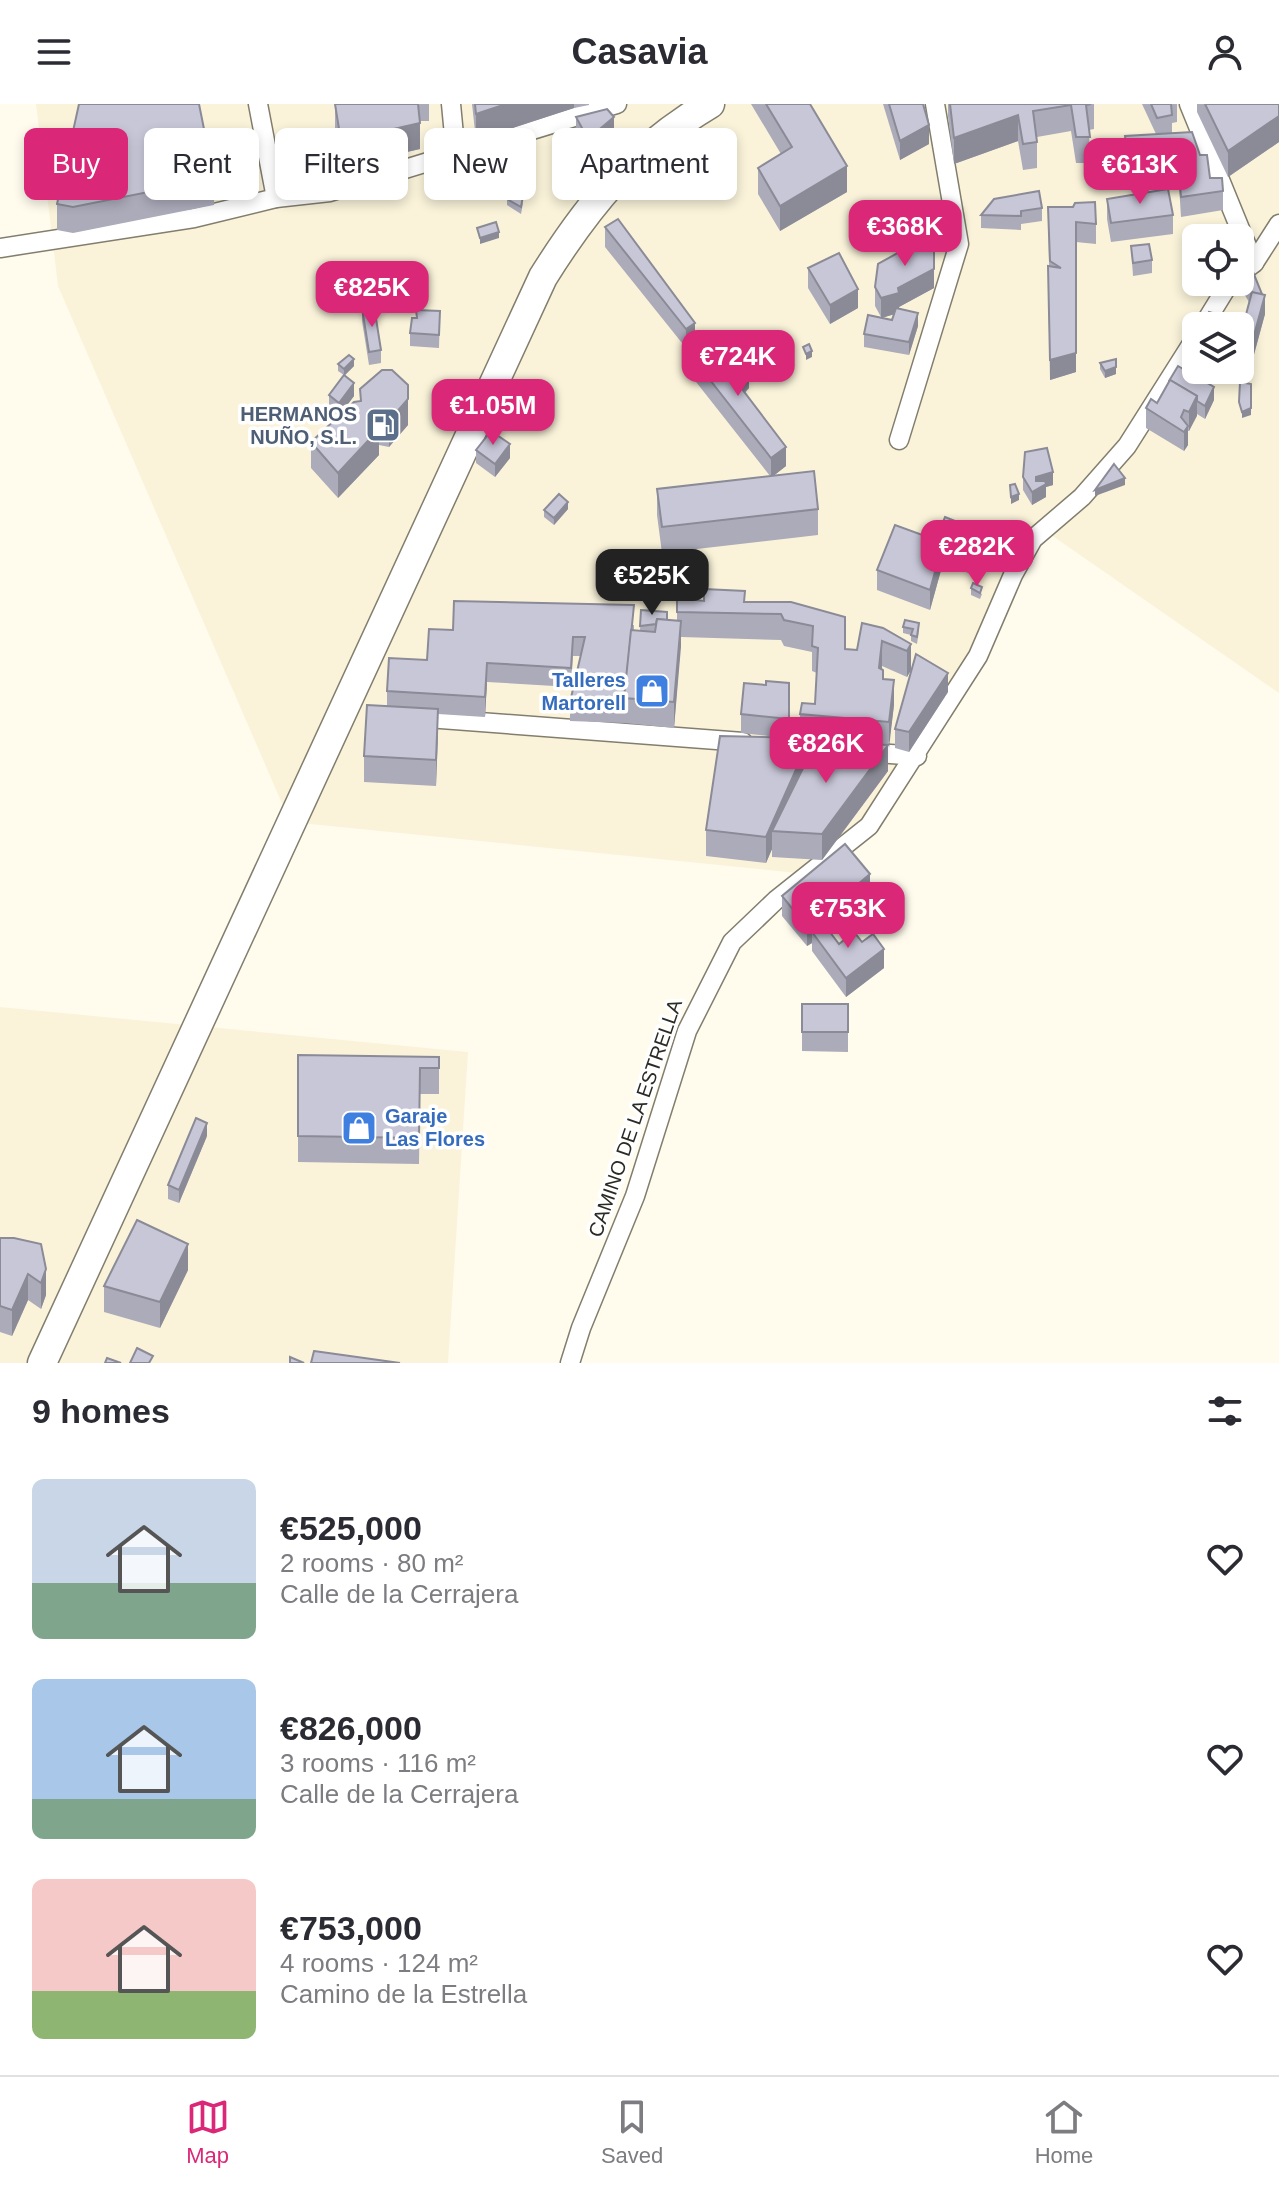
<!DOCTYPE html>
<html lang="en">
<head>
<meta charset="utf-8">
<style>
  :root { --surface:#fff; --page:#f7f7f7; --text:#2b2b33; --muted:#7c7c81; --line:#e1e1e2; --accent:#db2777 }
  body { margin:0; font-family:Helvetica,sans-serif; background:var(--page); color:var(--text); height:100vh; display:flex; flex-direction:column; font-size:30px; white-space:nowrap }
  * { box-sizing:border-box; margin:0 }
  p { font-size:26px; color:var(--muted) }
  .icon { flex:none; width:44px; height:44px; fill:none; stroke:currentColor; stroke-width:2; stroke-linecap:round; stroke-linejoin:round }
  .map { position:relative; height:1259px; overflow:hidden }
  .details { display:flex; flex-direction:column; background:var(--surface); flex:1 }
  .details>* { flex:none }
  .banner { position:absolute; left:24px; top:24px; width:800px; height:72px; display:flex; gap:16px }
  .controls { position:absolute; left:1182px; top:120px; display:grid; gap:16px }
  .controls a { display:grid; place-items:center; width:72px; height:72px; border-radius:12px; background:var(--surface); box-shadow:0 4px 12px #0003; font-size:40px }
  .price { position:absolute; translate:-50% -68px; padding:0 18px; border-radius:16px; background:var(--accent); color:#fff; font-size:26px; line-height:52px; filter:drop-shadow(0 2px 4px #0008) }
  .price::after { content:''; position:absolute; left:50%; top:48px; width:24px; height:18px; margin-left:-12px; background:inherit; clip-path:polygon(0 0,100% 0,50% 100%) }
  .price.current { background:#222; color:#fff }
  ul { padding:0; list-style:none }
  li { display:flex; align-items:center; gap:24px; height:200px; padding:0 32px }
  li span { display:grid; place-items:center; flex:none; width:224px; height:160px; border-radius:12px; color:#555 }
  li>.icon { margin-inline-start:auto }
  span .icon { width:96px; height:96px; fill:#fffc; stroke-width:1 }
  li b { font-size:34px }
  h2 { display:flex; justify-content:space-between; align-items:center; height:96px; padding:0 32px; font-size:34px }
  .chip { padding:0 28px; border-radius:12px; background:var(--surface); box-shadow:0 4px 12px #0003; font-size:28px; line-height:72px }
  .chip.current { background:var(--accent); color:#fff }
  header { display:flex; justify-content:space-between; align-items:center; height:104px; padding:0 32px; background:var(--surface); font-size:36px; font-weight:700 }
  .tab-bar { display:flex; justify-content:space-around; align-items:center; height:112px; border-top:2px solid var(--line); background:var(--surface); font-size:22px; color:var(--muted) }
  .tab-bar a { display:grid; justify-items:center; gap:4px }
  .tab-bar .current { color:var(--accent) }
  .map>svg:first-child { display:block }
  .built { fill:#faf3da; fill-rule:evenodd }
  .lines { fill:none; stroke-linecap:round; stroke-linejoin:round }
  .minor-casing { stroke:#827e6e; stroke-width:21 }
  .highway-casing { stroke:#827e6e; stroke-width:31 }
  .minor { stroke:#fff; stroke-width:18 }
  .highway { stroke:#fff; stroke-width:28 }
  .wall { fill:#ababba; fill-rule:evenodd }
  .shaded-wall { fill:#8b8b97 }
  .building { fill:#c7c7d8; stroke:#8b8b97; stroke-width:2 }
  .labels { text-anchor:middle; stroke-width:7; stroke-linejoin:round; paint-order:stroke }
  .service-label { font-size:20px; font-weight:bold; fill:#4e5e75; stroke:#fff; text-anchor:end }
  .shop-label { font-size:20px; font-weight:bold; fill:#366cbe; stroke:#fff; text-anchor:end }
  .street-label { font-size:20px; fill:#2b2a23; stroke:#fff }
</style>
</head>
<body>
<header><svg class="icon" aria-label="menu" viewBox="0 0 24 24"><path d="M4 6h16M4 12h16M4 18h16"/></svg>Casavia<svg class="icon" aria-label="person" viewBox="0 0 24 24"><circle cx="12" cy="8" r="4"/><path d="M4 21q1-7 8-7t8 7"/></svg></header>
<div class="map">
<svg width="1279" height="1259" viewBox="0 0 1279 1259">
  <rect width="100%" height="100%" fill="#fffbed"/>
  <g class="built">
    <path d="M36,0H1279V589L1044,426L828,772L290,718L58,182ZM1196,134H1240V178H1196ZM1196,222H1240V266H1196Z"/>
    <path d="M0,903L468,948L448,1259H0Z"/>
  </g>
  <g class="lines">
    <defs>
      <g id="minor">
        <path d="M258,0L276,94"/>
        <path d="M451,0L456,52"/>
        <path d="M1189,0L1254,159L1240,170"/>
        <path d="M0,144L194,114L276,94L330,88L617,0"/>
        <path d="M1254,159L1279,120"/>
        <path d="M1203,222L1230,178"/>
        <path d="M899,336L959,140L935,0"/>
        <path d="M414,613L743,638"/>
        <path d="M864,648L917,652"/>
        <path d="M570,1259L581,1224L635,1092L687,927L732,838L776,796L869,722L978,552L1013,471L1033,435L1082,393L1127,342L1196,233"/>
      </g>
      <path id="highway" d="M42,1259L543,173C590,98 633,46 710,0"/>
    </defs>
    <use href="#minor" class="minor-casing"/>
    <use href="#highway" class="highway-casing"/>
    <use href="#minor" class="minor"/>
    <use href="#highway" class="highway"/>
  </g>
  <g class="wall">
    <path d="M335,0H429V17H420V45L341,63L335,25Z"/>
    <path d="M472,0H589V1L574,4L476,36Z"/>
    <path d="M751,0H810L847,88L780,127L758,90V64L781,50Z"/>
    <path d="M883,0H923L929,40L900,56Z"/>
    <path d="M948,0H1094V25L1089,26L1090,59H1076L1071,27L1037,33V64L1023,66L1018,37L954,60L948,12Z"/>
    <path d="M1142,0H1177V18L1172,19V29L1200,51L1210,74L1223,87V106L1181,113L1179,81L1129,85L1125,51V32L1156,30Z"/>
    <path d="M1197,0H1279V38L1228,73L1197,8Z"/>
    <path d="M576,13L614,26L588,48L576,26Z"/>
    <path d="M214,75V101L73,129L57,126V100Z"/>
    <path d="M507,95L523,99L521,110L507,101Z"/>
    <path d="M1107,95L1173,111V130L1111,138L1107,115Z"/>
    <path d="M1048,103L1096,120V140L1076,138V268L1050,276L1048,181L1049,162Z"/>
    <path d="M1042,104V117L1021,120V126L981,124V111Z"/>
    <path d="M618,115L695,239L686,244L605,143V123Z"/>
    <path d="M1131,142L1152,156V169L1133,172Z"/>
    <path d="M808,164L858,204L830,220L808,184Z"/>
    <path d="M1240,167L1265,210L1250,265L1240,262V222L1244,218L1249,198L1238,180V178H1240Z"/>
    <path d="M875,183L934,184L899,203V205L918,222L909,251L864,243V230L881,213L875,202ZM894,210L892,216L882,214Z"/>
    <path d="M362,204L381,246V259L369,261L362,217Z"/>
    <path d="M416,206L440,207L439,244L410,242V229L416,214Z"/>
    <path d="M689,249L727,268L749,284L745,289L786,362L774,371L818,405V431L662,449L657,411V385L770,372L689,269Z"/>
    <path d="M1100,259L1116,270L1105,274L1100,265Z"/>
    <path d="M338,260L354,262L344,272L354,292L339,312L354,298L408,321L389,343L379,341V351L338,394L311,364V338L339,312L329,304V291L344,271L338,267Z"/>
    <path d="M1214,296L1205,315L1197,310L1189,327H1188V341L1184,347L1146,324V304L1157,299Z"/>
    <path d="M476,346L510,354L495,373L476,359Z"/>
    <path d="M1023,373L1053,381L1046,383V393L1032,401L1023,386Z"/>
    <path d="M568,405L554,421L544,413V406Z"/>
    <path d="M936,436L990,450L981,474L943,459L930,506L877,486V466Z"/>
    <path d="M971,484L982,490L980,495L971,491Z"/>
    <path d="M677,494L704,497L791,498L845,545L857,546L862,519L911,540V566L907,573L882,562L883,575L894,601L888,644V667L822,756L772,753V745L766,759L706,752V726L786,634L741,629V610L789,615V634H800V610L815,600L817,569L812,567V548L784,542L781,536L681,533L674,624L624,619L570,617V598L581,552H573L571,583L487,578L485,613L438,610L436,682L364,678V652L387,602V587L427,556L453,526L634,521V526L640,527L641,506L667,516L677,517ZM810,637L838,639L810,651Z"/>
    <path d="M903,523L919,526L917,540L911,537V531L903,529Z"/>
    <path d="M948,588L909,648L895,644V625Z"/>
    <path d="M870,790L828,825L839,840L862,838L884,864L846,893L812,847V839L807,842L782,812V792Z"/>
    <path d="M802,900H848V948L802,947Z"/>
    <path d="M298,951L439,953V990H420L419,1060L298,1058Z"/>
    <path d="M207,1032L179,1099L168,1095V1081Z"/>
    <path d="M0,1134L41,1140L46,1191L41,1205L28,1196L12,1232L0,1228Z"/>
    <path d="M188,1166L160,1224L104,1208V1182Z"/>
  </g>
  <g class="shaded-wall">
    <path d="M506,0H574V4L476,36V10Z"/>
    <path d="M1018,11V37L954,60V34Z"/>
    <path d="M1279,12V38L1228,73V47Z"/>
    <path d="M614,13V26L588,48V35Z"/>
    <path d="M420,19V45L341,63V37Z"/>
    <path d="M929,21V40L900,56V37Z"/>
    <path d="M847,62V88L780,127V102Z"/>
    <path d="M527,72V78L519,81V74Z"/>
    <path d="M499,128V134L480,140V134Z"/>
    <path d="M934,146V184L899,203V209L881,214V194L898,184Z"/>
    <path d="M858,185V204L830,220V201Z"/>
    <path d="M1265,191V210L1250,265V246Z"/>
    <path d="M918,209V222L909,251V238Z"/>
    <path d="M695,219V239L686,244V225Z"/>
    <path d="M812,247V253L806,256V250Z"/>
    <path d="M1076,249V268L1050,276V256Z"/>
    <path d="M354,255V262L344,272V265Z"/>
    <path d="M1116,263V270L1105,274V267Z"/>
    <path d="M749,265V284L736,297V277Z"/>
    <path d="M354,279V292L339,312V299Z"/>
    <path d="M408,281V321L389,343V317Z"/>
    <path d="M1214,283V296L1205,315V302Z"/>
    <path d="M1197,292V312L1189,327V308Z"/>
    <path d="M1251,304V311L1242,314V308Z"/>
    <path d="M1188,322V341L1184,347V328Z"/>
    <path d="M379,325V351L338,394V369Z"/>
    <path d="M510,340V354L495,373V360Z"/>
    <path d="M786,343V362L771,374V354Z"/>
    <path d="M1053,368V381L1046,383V393L1032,401V388L1036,373Z"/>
    <path d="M1125,374V381L1095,392V386Z"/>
    <path d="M1019,390V396L1011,400V393Z"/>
    <path d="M568,398V405L554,421V414Z"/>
    <path d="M990,431V450L981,474V454Z"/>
    <path d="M943,439V459L930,506V486Z"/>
    <path d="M681,517V543L674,624V598Z"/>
    <path d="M882,537V562L879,590V564Z"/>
    <path d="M911,540V566L907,573V547Z"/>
    <path d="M487,559V578L485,613V593Z"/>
    <path d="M948,569V588L909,648V628Z"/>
    <path d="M894,576V601L889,644V618Z"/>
    <path d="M438,605V631L436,682V656Z"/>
    <path d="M810,634V660L772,727V745L766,759V733Z"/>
    <path d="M888,641V667L822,756V730Z"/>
    <path d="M870,770V790L817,834L812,828V839L807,842V823Z"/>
    <path d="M884,845V864L846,893V874Z"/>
    <path d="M207,1019V1032L179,1099V1086Z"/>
    <path d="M188,1140V1166L160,1224V1198Z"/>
    <path d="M46,1165V1191L41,1205V1179Z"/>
    <path d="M28,1170V1196L12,1232V1206Z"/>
  </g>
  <g class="building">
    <path d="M79,0H199L214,75L73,103L57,100Z"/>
    <path d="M335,0H418L420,19L341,37Z"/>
    <path d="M475,0H506L476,10Z"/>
    <path d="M766,0H810L847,62L780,102L758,64L792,43Z"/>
    <path d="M889,0H923L929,21L900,37Z"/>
    <path d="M950,0H1091L1086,1L1090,33H1076L1071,1L1033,7L1037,38L1023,40L1018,11L954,34Z"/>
    <path d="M1151,0H1171L1172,11L1157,14Z"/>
    <path d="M1205,0H1279V12L1228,47Z"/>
    <path d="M607,5L614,13L588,35L576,13Z"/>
    <path d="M1192,28L1200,51H1207L1210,74H1222L1223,87L1181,93L1179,70L1183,69L1187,61L1129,65L1125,32Z"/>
    <path d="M524,63L527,72L519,74L517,66Z"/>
    <path d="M1168,85L1173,111L1111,119L1107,95Z"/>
    <path d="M519,87L523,92L521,103L507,95Z"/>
    <path d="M1039,87L1042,104L1021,107V112L981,111L994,95Z"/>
    <path d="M1095,98L1096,120L1076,118V249L1050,256L1048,162L1061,164L1050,157L1048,103H1073L1075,99Z"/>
    <path d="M618,115L695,219L686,225L605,123Z"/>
    <path d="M496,118L499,128L480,134L477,124Z"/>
    <path d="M1231,123L1233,134H1217L1215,127Z"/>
    <path d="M928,132L934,146V165L898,184L899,189L881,194L875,183L878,160Z"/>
    <path d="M1149,140L1152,156L1133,159L1131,142Z"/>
    <path d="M839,149L858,185L830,201L808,164Z"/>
    <path d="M1240,167L1253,168L1262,190L1251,189L1240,170Z"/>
    <path d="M1252,188L1265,191L1250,246L1240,243V222H1203L1209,208L1244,218Z"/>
    <path d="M374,202L381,246L369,248L362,204Z"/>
    <path d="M896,204L918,209L909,238L864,230L868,211L892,216Z"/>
    <path d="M416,206L440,207L439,231L410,229L412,214H417Z"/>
    <path d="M704,238L727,268L742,257L749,265L736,277L786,343L771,354L689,249Z"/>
    <path d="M809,240L812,247L806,250L803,243Z"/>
    <path d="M349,251L354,255L344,265L338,260Z"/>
    <path d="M1116,255V263L1105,267L1100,259Z"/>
    <path d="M1178,262L1214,283L1205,302L1197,297V292L1170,276L1169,278V277Z"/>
    <path d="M382,266H392L408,281V295L389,317L379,315V325L338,369L311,338L354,298L361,297L360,285Z"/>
    <path d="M344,271L354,279L339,299L329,291Z"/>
    <path d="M1170,276L1197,292L1189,308L1184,306L1181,313L1188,322L1184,328L1146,304L1151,295L1157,299Z"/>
    <path d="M1240,278L1251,280V304L1242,308L1239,298Z"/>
    <path d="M491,327L510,340L495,360L476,346Z"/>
    <path d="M1047,344L1053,368L1036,373V377H1045L1046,380L1032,388L1023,373L1025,348Z"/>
    <path d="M1114,360L1125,374L1095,386Z"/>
    <path d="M814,367L818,405L662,423L657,385Z"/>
    <path d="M1015,380L1019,390L1011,393L1010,381Z"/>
    <path d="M559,390L568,398L554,414L544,406Z"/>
    <path d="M945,413L990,431L981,454L943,439L930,486L877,466L895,421L936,436Z"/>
    <path d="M973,479L982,483L980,489L971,484Z"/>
    <path d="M704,485L745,487L744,498H791L845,513V545L857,546L862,519L883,524L911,540L907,547L882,537L879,564L883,566V575L894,576L889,618L800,610L802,599L815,600L818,544L812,542L813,522L784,516L781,510L677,508V494L704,497Z"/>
    <path d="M454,497L634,501L624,600L570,598L585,533H573L571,564L487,559L485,593L387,587L389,554L427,556L429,525L453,526Z"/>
    <path d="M641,506L667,508V516L657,515L656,520L640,522Z"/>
    <path d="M657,515L681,517L674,598L624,594L631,526L655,528Z"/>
    <path d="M905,516L919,519L917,533L911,531L913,525L903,523Z"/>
    <path d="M916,550L948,569L909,628L895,625Z"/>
    <path d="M766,577L789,579V615L741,610L744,579L766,581Z"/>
    <path d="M367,601L438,605L436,656L364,652Z"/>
    <path d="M720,632L810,634L766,733L706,726Z"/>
    <path d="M816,638L888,641L822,730L772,727Z"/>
    <path d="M845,740L870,770L807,823L782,792Z"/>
    <path d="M823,819L839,840L854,828L862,838L873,830L884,845L846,874L812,828Z"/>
    <rect x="802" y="900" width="46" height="28"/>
    <path d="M298,951L439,953V964H420L419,1034L298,1032Z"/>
    <path d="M196,1014L207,1019L179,1086L168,1081Z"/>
    <path d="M137,1116L188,1140L160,1198L104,1182Z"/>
    <path d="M0,1134H14L41,1140L46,1165L41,1179L28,1170L12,1206L0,1202Z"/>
    <path d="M137,1244L153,1252L149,1259H130Z"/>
    <path d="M314,1247L400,1259H311Z"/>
    <path d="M290,1253L304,1259H290Z"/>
    <path d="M107,1254L121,1259H105Z"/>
  </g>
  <defs>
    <symbol id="fuel-square" viewBox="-11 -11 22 22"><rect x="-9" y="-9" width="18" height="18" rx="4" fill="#5c6f8a" stroke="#fff"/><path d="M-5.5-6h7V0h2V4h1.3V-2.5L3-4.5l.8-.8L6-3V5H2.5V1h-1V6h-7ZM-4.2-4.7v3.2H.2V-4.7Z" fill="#fff"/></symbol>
    <symbol id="shop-square" viewBox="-11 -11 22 22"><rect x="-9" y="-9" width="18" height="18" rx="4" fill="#3f7fe0" stroke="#fff"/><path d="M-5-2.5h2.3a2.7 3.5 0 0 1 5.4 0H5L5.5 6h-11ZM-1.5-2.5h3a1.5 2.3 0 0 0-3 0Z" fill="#fff"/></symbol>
  </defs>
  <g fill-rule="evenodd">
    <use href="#fuel-square" x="363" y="301" width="40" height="40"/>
    <use href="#shop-square" x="632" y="567" width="40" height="40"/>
    <use href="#shop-square" x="339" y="1004" width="40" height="40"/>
  </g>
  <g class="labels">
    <g class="service-label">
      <text x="357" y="317">HERMANOS<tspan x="357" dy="23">NUÑO, S.L.</tspan></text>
    </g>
    <g class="shop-label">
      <text x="626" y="583">Talleres<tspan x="626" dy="23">Martorell</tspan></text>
      <text x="385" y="1019" text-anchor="start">Garaje<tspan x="385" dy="23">Las Flores</tspan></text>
    </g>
    <g class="street-label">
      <text transform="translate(635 1014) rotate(-71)" y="7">CAMINO DE LA ESTRELLA</text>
    </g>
  </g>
</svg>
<div class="controls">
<a><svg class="icon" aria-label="locate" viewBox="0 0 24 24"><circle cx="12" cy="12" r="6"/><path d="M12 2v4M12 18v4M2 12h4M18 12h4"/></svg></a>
<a><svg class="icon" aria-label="layers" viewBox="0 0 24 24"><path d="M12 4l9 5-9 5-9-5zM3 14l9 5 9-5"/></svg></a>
</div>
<b class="price" style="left:1140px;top:102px">€613K</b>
<b class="price" style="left:905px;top:164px">€368K</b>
<b class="price" style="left:372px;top:225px">€825K</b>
<b class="price" style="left:738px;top:294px">€724K</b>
<b class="price" style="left:493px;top:343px">€1.05M</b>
<b class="price" style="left:977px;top:484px">€282K</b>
<b class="price current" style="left:652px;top:513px">€525K</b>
<b class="price" style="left:826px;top:681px">€826K</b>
<b class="price" style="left:848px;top:846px">€753K</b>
<div class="banner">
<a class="chip current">Buy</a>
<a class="chip">Rent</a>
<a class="chip">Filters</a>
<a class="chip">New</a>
<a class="chip">Apartment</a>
</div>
</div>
<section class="details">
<h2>9 homes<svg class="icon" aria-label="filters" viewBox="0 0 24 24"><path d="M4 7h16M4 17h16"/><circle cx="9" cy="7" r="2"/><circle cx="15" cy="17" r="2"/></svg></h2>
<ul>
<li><span style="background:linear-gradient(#c9d6e8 65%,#7fa58c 0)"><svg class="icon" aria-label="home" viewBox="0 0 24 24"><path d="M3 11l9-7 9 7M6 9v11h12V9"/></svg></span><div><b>€525,000</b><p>2 rooms · 80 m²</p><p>Calle de la Cerrajera</p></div><svg class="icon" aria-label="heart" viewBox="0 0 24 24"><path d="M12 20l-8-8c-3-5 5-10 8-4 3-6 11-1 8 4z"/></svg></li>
<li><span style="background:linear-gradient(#a9c7e8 75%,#7fa58c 0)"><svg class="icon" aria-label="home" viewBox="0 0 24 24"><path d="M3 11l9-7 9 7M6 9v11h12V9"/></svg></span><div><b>€826,000</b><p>3 rooms · 116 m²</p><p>Calle de la Cerrajera</p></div><svg class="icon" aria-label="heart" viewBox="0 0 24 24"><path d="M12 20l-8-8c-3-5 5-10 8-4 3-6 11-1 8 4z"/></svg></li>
<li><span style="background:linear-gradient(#f6c9c9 70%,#8fb573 0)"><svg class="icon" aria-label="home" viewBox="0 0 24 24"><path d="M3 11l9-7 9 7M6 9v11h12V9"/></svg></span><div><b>€753,000</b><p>4 rooms · 124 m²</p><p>Camino de la Estrella</p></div><svg class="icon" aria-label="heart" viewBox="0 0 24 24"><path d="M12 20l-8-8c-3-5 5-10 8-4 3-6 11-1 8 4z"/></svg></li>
</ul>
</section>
<nav class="tab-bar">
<a class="current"><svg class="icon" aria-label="map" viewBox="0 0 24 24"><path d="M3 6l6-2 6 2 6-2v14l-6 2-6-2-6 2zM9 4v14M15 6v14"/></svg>Map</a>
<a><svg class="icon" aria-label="saved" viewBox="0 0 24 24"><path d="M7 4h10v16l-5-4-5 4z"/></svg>Saved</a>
<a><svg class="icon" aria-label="home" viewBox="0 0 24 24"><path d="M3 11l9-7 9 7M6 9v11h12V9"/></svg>Home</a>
</nav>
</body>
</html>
